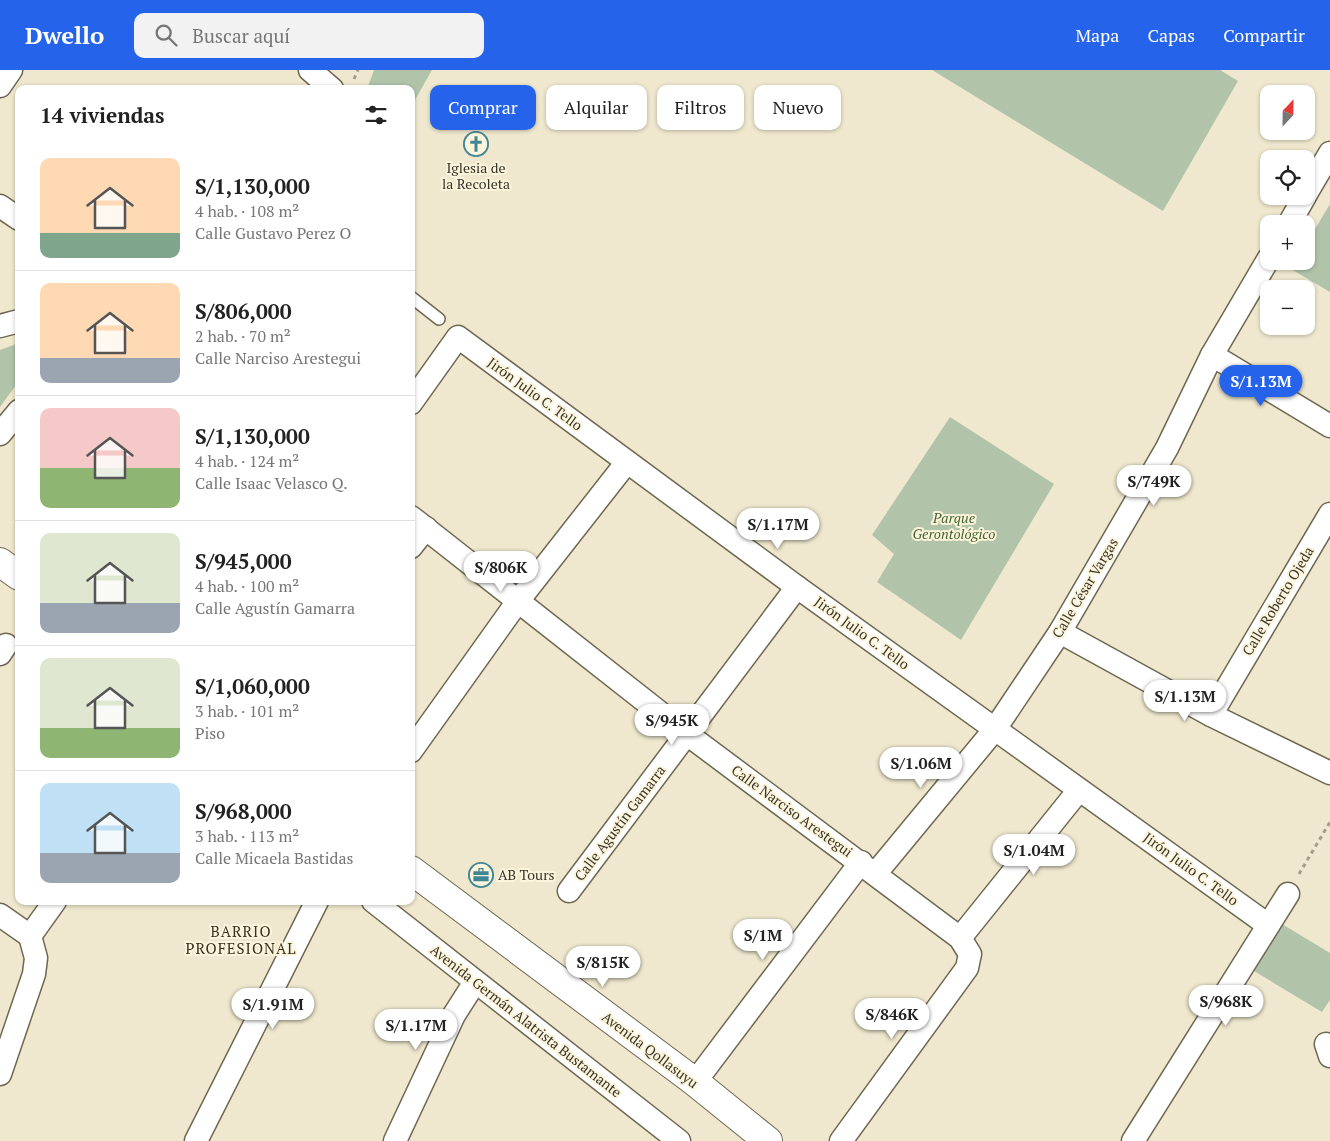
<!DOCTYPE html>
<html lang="es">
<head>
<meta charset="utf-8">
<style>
  :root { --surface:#fff; --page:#f2f2f2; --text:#222; --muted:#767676; --line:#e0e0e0; --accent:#2563eb }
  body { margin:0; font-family:"PT Serif",serif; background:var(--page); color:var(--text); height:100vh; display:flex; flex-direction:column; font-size:19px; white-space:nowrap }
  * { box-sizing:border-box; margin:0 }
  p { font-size:16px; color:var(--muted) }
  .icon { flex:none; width:28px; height:28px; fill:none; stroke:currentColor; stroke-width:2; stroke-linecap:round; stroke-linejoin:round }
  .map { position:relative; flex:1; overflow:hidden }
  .details { position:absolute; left:15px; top:15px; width:400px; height:820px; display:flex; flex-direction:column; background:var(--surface); border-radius:10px; box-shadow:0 1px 4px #0004 }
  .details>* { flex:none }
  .hud { position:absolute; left:430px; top:15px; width:475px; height:45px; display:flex; gap:10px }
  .needle { width:32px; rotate:22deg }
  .controls { position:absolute; left:1260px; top:15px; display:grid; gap:10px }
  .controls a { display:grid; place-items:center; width:55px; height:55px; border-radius:10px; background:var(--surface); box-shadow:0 1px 4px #0004; font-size:25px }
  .price { position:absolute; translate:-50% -42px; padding:0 11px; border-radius:18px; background:#fff; color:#222; font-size:16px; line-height:32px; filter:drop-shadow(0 1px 2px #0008) }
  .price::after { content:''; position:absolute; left:50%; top:30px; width:15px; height:11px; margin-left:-8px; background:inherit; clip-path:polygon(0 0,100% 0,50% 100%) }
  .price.active { background:var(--accent); color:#fff }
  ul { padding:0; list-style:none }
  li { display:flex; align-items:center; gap:15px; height:125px; padding:0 25px }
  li+li { border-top:1px solid var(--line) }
  li span { display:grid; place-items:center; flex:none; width:140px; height:100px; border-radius:10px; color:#555 }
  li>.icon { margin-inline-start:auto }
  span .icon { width:60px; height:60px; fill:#fffc; stroke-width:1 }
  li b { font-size:21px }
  h2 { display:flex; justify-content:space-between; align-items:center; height:60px; padding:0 25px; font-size:21px }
  .tag { padding:0 18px; border-radius:10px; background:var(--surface); box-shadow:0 1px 4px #0004; font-size:18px; line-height:45px }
  .tag.active { background:var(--accent); color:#fff }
  header { display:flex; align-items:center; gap:30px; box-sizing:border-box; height:70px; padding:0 25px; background:var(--accent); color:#fff }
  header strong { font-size:24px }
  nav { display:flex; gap:28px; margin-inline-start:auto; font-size:18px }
  .search { width:350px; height:45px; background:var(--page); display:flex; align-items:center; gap:12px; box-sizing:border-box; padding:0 18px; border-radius:10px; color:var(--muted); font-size:19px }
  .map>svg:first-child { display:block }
  .green { fill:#b1c4aa }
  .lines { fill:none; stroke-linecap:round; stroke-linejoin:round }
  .lane-casing { stroke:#6e6751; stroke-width:14 }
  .street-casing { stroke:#6e6751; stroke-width:25 }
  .secondary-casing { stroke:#6e6751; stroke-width:30 }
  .path { stroke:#a49e8b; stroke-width:3; stroke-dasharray:4 4; stroke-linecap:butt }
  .lane { stroke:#fff; stroke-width:11 }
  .street { stroke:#fff; stroke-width:22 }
  .secondary { stroke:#fff; stroke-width:28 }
  .labels { text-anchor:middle; stroke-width:4; stroke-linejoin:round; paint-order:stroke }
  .poi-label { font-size:14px; fill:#363329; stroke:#fdf5db }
  .street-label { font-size:14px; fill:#363329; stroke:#fdf5db }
  .park-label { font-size:14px; font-style:italic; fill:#406232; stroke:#fdf5db }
  .neighbourhood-label { font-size:15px; letter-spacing:1px; fill:#39321e; stroke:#fdf5db }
</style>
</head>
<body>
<header>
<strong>Dwello</strong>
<div class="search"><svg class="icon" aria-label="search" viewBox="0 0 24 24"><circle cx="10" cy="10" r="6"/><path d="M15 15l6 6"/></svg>Buscar aquí</div>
<nav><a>Mapa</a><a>Capas</a><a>Compartir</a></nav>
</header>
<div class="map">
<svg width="1330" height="1071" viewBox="0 0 1330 1071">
  <rect width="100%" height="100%" fill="#efe8ce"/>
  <g class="green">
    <path d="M374,0H432L411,37V19H367Z"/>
    <path d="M932,0H1220L1238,11L1163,141Z"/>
    <path d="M1330,134V222L1291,199L1296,191H1306V174Z"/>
    <path d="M19,273V311L0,337V280Z"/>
    <path d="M950,347L1054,414L961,570L877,512L894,484L872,465Z"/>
    <path d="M1282,854L1330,883V930L1322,942L1254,901Z"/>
  </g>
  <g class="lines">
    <defs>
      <path id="lane" d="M411,227L439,249"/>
      <g id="street">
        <path d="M310,0L332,19"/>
        <path d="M0,16L11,0"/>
        <path d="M1306,124L1330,83"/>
        <path d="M0,136L19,149"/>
        <path d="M1289,154L1305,126"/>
        <path d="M0,256L19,251"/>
        <path d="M1212,285L1330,356"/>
        <path d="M411,333L458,267L797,517L1268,855"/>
        <path d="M0,364L19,341"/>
        <path d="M411,447L687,664L960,868L970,884L967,898L841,1071"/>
        <path d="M411,477L426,458"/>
        <path d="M1060,562L1211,645L1330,703"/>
        <path d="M0,584L6,575"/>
        <path d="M1211,645L1330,444"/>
        <path d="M411,681L518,531L627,392"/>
        <path d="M876,803L995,659L1060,562L1167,378L1212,285L1269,188"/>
        <path d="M569,821L797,517"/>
        <path d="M373,831L679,1071"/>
        <path d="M0,845L30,866"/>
        <path d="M30,866L55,831"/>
        <path d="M960,868L1079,720"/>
        <path d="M1326,974L1330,986"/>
        <path d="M0,1004L34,904L36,888L30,866"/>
        <path d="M695,1012L861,792"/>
        <path d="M196,1071L317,831"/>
        <path d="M395,1071L454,945L475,912"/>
        <path d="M1133,1071L1288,824"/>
      </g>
      <g id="secondary">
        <path d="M0,492L19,506"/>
        <path d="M411,800L695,1012L768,1071"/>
      </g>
    </defs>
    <use href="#lane" class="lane-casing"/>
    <use href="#street" class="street-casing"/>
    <use href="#secondary" class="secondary-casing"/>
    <g class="path">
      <path d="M354,9L358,0"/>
      <path d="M1299,804L1330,752"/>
    </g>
    <use href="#lane" class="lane"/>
    <use href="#street" class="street"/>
    <use href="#secondary" class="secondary"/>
  </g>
  <defs>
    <symbol id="church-ring" viewBox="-11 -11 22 22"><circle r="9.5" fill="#fdf5db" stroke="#428595" stroke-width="1.5"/><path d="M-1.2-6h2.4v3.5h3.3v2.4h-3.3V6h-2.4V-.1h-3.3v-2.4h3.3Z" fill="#428595"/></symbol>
    <symbol id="office-ring" viewBox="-11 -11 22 22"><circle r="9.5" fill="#fdf5db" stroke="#428595" stroke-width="1.5"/><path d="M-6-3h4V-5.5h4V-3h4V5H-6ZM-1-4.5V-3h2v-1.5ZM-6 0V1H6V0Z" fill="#428595"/></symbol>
  </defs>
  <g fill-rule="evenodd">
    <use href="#church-ring" x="462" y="60" width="28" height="28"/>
    <use href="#office-ring" x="467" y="791" width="28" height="28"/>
  </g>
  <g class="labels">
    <g class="poi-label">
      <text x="476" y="103">Iglesia de<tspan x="476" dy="16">la Recoleta</tspan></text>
      <text x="498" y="810" text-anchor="start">AB Tours</text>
    </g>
    <g class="street-label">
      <text transform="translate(535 324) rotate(36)" y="5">Jirón Julio C. Tello</text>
      <text transform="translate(1085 518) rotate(-59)" y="5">Calle César Vargas</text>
      <text transform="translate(1278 531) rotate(-59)" y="5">Calle Roberto Ojeda</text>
      <text transform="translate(862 563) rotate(36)" y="5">Jirón Julio C. Tello</text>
      <text transform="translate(792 741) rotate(36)" y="5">Calle Narciso Arestegui</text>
      <text transform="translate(620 753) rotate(-53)" y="5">Calle Agustín Gamarra</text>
      <text transform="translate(1191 799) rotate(36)" y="5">Jirón Julio C. Tello</text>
      <text transform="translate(526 951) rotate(38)" y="5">Avenida Germán Alatrista Bustamante</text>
      <text transform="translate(650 980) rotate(37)" y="5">Avenida Qollasuyu</text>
    </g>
    <g class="park-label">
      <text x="954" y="453">Parque<tspan x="954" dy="16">Gerontológico</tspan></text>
    </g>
    <g class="neighbourhood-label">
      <text x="241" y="867">BARRIO<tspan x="241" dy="17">PROFESIONAL</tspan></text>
    </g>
  </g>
</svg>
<div class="controls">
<a><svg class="needle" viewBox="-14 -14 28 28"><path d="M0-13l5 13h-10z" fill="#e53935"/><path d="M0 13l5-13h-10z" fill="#767676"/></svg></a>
<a><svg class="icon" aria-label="locate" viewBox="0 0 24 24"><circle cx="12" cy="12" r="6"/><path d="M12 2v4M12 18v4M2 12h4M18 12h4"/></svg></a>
<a>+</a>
<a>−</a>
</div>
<b class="price active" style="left:1261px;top:337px">S/1.13M</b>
<b class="price" style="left:1154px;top:437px">S/749K</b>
<b class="price" style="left:778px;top:480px">S/1.17M</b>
<b class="price" style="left:501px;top:523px">S/806K</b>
<b class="price" style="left:1185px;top:652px">S/1.13M</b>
<b class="price" style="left:672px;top:676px">S/945K</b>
<b class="price" style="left:921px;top:719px">S/1.06M</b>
<b class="price" style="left:1034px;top:806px">S/1.04M</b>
<b class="price" style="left:763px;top:891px">S/1M</b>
<b class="price" style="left:603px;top:918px">S/815K</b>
<b class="price" style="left:1226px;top:957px">S/968K</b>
<b class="price" style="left:273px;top:960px">S/1.91M</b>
<b class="price" style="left:892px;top:970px">S/846K</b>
<b class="price" style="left:416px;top:981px">S/1.17M</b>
<div class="hud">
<a class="tag active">Comprar</a>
<a class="tag">Alquilar</a>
<a class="tag">Filtros</a>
<a class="tag">Nuevo</a>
</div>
<section class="details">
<h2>14 viviendas<svg class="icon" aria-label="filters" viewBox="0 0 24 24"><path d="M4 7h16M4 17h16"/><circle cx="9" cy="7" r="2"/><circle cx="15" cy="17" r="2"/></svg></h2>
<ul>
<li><span style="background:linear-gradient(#ffd9b3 75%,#7fa58c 0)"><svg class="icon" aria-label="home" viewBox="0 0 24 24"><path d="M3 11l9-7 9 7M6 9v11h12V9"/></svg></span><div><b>S/1,130,000</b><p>4 hab. · 108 m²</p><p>Calle Gustavo Perez O</p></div></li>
<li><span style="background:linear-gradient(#ffd9b3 75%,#9aa5b1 0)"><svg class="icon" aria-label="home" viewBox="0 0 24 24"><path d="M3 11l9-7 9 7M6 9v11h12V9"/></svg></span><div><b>S/806,000</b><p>2 hab. · 70 m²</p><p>Calle Narciso Arestegui</p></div></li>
<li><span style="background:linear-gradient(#f6c9c9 60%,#8fb573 0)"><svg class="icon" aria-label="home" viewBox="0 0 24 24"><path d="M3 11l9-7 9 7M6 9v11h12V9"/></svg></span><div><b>S/1,130,000</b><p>4 hab. · 124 m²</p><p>Calle Isaac Velasco Q.</p></div></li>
<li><span style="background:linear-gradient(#dfe7d0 70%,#9aa5b1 0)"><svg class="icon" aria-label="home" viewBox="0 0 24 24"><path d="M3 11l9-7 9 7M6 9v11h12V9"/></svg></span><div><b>S/945,000</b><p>4 hab. · 100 m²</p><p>Calle Agustín Gamarra</p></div></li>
<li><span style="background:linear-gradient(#dfe7d0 70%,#8fb573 0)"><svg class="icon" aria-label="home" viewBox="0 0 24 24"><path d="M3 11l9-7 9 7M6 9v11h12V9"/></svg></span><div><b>S/1,060,000</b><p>3 hab. · 101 m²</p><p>Piso</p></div></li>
<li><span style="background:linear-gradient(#bfe0f5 70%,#9aa5b1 0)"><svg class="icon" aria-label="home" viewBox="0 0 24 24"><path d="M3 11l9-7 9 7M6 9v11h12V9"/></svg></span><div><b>S/968,000</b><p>3 hab. · 113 m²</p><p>Calle Micaela Bastidas</p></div></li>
</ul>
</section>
</div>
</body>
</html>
